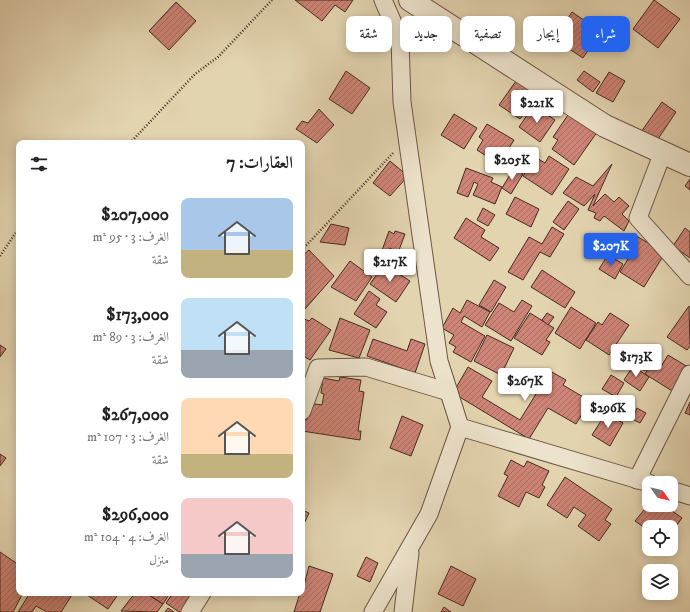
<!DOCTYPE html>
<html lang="ar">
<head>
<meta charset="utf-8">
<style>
  :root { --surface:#fff; --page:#f6f6f6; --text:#222; --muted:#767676; --accent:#2563eb }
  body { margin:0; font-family:"IM FELL DW Pica",Amiri,serif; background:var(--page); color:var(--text); direction:rtl; height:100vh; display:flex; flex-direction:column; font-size:15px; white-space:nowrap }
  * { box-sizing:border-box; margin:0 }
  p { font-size:13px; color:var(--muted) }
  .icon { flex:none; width:22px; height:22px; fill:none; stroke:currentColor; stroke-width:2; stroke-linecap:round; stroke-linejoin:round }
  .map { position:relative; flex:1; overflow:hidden; direction:ltr }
  .drawer { position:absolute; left:16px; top:140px; width:289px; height:456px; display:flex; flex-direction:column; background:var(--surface); border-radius:8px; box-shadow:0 2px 10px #0003; direction:rtl }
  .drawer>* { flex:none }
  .hud { position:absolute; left:317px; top:16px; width:313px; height:36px; direction:rtl; display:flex; gap:8px }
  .needle { width:26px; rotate:124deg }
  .buttons { position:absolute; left:642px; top:476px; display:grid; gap:8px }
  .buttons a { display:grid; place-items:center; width:36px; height:36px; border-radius:8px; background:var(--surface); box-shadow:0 2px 10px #0003; font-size:20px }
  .price { position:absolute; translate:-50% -34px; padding:0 9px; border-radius:4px; background:#fff; color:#222; font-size:13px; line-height:26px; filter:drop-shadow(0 1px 2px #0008) }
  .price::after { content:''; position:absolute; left:50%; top:24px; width:12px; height:9px; margin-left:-6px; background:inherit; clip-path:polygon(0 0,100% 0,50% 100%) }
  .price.selected { background:var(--accent); color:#fff }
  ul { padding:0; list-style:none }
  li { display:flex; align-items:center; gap:12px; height:100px; padding:0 12px }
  li span { display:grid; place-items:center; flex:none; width:112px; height:80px; border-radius:8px; color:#555 }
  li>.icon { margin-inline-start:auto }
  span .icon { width:48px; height:48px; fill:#fffc; stroke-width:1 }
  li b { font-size:17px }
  h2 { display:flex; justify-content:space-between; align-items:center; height:48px; padding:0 12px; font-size:17px }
  .chip { padding:0 14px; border-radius:8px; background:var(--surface); box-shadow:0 2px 10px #0003; font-size:14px; line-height:36px }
  .chip.selected { background:var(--accent); color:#fff }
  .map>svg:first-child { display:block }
  .building { fill:url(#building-hatch); stroke:#452b1f }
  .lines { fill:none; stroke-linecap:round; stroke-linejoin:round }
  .minor-casing { stroke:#6c5543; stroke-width:19 }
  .tertiary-casing { stroke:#6c5543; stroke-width:24 }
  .path { stroke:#452b1f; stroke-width:2.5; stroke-dasharray:1 2; stroke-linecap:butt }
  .minor { stroke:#ede3cc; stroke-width:17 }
  .tertiary { stroke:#ede3cc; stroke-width:22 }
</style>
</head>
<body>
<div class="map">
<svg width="690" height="612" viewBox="0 0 690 612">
  <defs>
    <pattern id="building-hatch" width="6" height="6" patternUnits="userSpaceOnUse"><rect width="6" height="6" fill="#ce8476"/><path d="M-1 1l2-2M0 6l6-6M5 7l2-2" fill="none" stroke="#a96c60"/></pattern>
  </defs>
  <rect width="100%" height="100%" fill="#e3d4b0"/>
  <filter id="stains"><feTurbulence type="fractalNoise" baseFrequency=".005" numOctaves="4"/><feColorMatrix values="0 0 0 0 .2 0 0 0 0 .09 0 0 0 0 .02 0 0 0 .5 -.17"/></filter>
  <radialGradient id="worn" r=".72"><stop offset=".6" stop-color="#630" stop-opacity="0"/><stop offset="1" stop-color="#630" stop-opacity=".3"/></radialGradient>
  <g class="building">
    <path d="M295,0H353L345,12L335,5L322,21Z"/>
    <path d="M654,0L680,19L658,48L633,29Z"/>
    <path d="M176,2L196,21L169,50L149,31Z"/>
    <path d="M572,12L591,25L594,22L603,28L583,58L554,39Z"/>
    <path d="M346,71L370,88L352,114L329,99Z"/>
    <path d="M584,71L600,82L593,92L577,80Z"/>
    <path d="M609,72L625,81L613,102L596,93Z"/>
    <path d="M516,81L537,96L520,119L499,105Z"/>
    <path d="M662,102L676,112L656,142L641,132Z"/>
    <path d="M534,105L555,120L540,142L519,127Z"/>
    <path d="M319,109L334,125L317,143L296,129L302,121L308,123Z"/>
    <path d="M572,109L600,128L574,165L552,149L558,140L553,137Z"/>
    <path d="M454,114L477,128L464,149L441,135Z"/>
    <path d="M487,124L514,140L499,164L477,150L483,140L479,137Z"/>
    <path d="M549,156L569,169L552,195L523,176L535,157L545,163Z"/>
    <path d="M390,161L408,176L390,196L373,183Z"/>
    <path d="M612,164L593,206L605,194L614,202L619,197L629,206L622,214L629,221L624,231L604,216L600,221L594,218L596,213L588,210L595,194L584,206L563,193L576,177L593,186Z"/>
    <path d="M466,168L493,178L491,182L502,187L495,204L473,195L478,184L474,182L468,197L457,193Z"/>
    <path d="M514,168L523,174L511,194L502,188Z"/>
    <path d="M690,179V190L685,186Z"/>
    <path d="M515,197L539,209L531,227L506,214Z"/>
    <path d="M568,201L579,209L564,230L553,222Z"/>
    <path d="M483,208L495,215L488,226L477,220Z"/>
    <path d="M466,218L485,230L481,237L499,248L490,261L454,238Z"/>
    <path d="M331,224L349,228L345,245L320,242Z"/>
    <path d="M552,227L564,234L550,257L540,252L523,280L508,272L529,237L542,244Z"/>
    <path d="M685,228L690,232V258L673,246Z"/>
    <path d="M389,231L394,234L395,231L405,234L398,253L390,248L387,255L381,253Z"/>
    <path d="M633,234L665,253L644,287L620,272L636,246L629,241Z"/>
    <path d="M309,250L334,276L305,309L302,305V256Z"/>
    <path d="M608,255L623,264L615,279L599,269Z"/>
    <path d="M350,261L372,277L356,301L331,287Z"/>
    <path d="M384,264L410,281L396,302L370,284Z"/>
    <path d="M542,270L575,292L565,308L531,287Z"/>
    <path d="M494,280L506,287L491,312L479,305Z"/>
    <path d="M369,291L380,299L376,305L387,312L376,328L354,314Z"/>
    <path d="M467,300L490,312L482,327L464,316L461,322L485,336L471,362L453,352L456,347L449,343L454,335L442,328L453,308L460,313Z"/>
    <path d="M522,300L532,306L511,341L485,325L499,303L514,312Z"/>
    <path d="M689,306L690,346L687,350L667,337Z"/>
    <path d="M571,307L596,323L580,349L555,333Z"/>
    <path d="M530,313L554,328L546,340L550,342L542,355L514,338Z"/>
    <path d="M547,313L554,317L548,325L542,320Z"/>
    <path d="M610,313L629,325L609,355L586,340L598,322L602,325Z"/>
    <path d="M302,318L309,321L312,318L331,330L310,360L302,355Z"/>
    <path d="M340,318L370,330L359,358L329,350Z"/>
    <path d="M487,335L514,348L501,375L474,361Z"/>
    <path d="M373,339L407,351L411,339L425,344L415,373L367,356Z"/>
    <path d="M0,345L6,349L0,357Z"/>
    <path d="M668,355L688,367L677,394L645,374L651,364L659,370Z"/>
    <path d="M637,357L649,364L645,371L633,364Z"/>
    <path d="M633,366L649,377L640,391L624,380Z"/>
    <path d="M468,367L492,381L482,397L520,420L550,371L566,380L563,385L590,401L576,424L548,408L529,439L453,393Z"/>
    <path d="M611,375L624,383L616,397L602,389Z"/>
    <path d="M340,377L361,380L359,391L364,392L358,431H361L360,440L302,431V419L307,420L309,403L322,405L324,394L321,393L323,378L339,381Z"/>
    <path d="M690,402V415L685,413Z"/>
    <path d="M637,408L646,413L640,423L632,419Z"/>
    <path d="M606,413L623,423L610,446L592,435Z"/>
    <path d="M402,416L423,425L411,456L390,448Z"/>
    <path d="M0,454L6,458L0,466Z"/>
    <path d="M511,460L524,467L527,461L549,471L542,485L545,487L539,498L526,492L519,507L498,496L508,476L504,474Z"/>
    <path d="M565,477L612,509L605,520L611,524L599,541L578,526L586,515L574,507L567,518L547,505Z"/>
    <path d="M649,504L664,505L682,518L671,533V527H649V531L635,521Z"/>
    <path d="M302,510L309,513L302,528Z"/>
    <path d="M0,552L19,565V593H23L13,612H0Z"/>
    <path d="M366,557L378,563L370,582L357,576Z"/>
    <path d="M309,566L333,574L320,612H294L300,593H302Z"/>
    <path d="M451,566L476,579L463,606L438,594Z"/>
    <path d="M30,593H69L72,595L61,612H47L36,606L32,612H18Z"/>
    <path d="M88,593H119L108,609L87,595Z"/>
    <path d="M135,593H146L163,604L157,612L121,611Z"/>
    <path d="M146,593H170L163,604Z"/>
    <path d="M173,593H194L183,612H179L166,603Z"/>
    <path d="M444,607L451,612H441Z"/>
    <path d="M168,608L174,612H165Z"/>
  </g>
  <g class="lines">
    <defs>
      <g id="minor">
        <path d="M383,0L400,39L402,102L439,361L460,427"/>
        <path d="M663,152L638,218L690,276"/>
        <path d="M302,411L318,368L366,367L449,392"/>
        <path d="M637,480L690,374"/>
        <path d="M671,490L690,496"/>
        <path d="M190,612L202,593"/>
        <path d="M373,612L429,514L460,427L649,483"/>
        <path d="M403,612L410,553"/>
      </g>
      <path id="tertiary" d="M410,0L605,126L690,165"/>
    </defs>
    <use href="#minor" class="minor-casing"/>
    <use href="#tertiary" class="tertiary-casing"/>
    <g class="path">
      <path d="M130,143L195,74L218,57L272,0"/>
      <path d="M302,250L394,152"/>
      <path d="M0,256L19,228"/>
    </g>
    <use href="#minor" class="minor"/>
    <use href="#tertiary" class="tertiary"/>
  </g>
  <rect width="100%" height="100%" filter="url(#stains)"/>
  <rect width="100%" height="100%" fill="url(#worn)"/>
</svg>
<div class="buttons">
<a><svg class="needle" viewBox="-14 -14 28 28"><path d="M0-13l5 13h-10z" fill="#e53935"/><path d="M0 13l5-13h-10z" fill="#767676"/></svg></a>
<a><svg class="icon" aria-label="locate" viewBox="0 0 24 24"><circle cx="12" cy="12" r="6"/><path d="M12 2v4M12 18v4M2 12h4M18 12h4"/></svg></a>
<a><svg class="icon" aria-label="layers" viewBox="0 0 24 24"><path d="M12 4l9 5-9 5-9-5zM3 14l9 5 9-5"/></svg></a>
</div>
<b class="price" style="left:537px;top:124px">$221K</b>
<b class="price" style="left:512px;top:181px">$205K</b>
<b class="price selected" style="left:611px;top:267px">$207K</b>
<b class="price" style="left:390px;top:283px">$217K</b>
<b class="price" style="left:636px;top:378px">$173K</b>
<b class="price" style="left:525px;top:402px">$267K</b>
<b class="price" style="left:608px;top:429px">$296K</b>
<div class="hud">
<a class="chip selected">شراء</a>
<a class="chip">إيجار</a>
<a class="chip">تصفية</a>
<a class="chip">جديد</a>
<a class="chip">شقة</a>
</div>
<section class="drawer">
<h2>العقارات: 7<svg class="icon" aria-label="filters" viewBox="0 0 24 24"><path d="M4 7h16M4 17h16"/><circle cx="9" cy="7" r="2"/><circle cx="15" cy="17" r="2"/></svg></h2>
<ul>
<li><span style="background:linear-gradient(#a9c7e8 65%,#c2b280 0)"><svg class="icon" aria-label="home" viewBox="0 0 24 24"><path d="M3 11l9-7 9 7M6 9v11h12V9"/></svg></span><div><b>$207,000</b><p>الغرف: 3 · 95 m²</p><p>شقة</p></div></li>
<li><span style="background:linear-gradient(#bfe0f5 65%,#9aa5b1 0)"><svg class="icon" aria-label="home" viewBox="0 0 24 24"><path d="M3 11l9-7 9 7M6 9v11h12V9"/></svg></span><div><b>$173,000</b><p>الغرف: 3 · 89 m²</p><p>شقة</p></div></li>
<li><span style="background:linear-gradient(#ffd9b3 70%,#c2b280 0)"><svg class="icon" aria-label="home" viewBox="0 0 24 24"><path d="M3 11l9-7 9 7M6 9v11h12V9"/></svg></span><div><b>$267,000</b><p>الغرف: 3 · 107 m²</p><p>شقة</p></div></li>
<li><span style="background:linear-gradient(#f6c9c9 70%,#9aa5b1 0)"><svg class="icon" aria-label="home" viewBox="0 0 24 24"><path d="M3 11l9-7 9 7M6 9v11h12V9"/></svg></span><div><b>$296,000</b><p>الغرف: 4 · 104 m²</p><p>منزل</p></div></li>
</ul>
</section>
</div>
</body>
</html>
